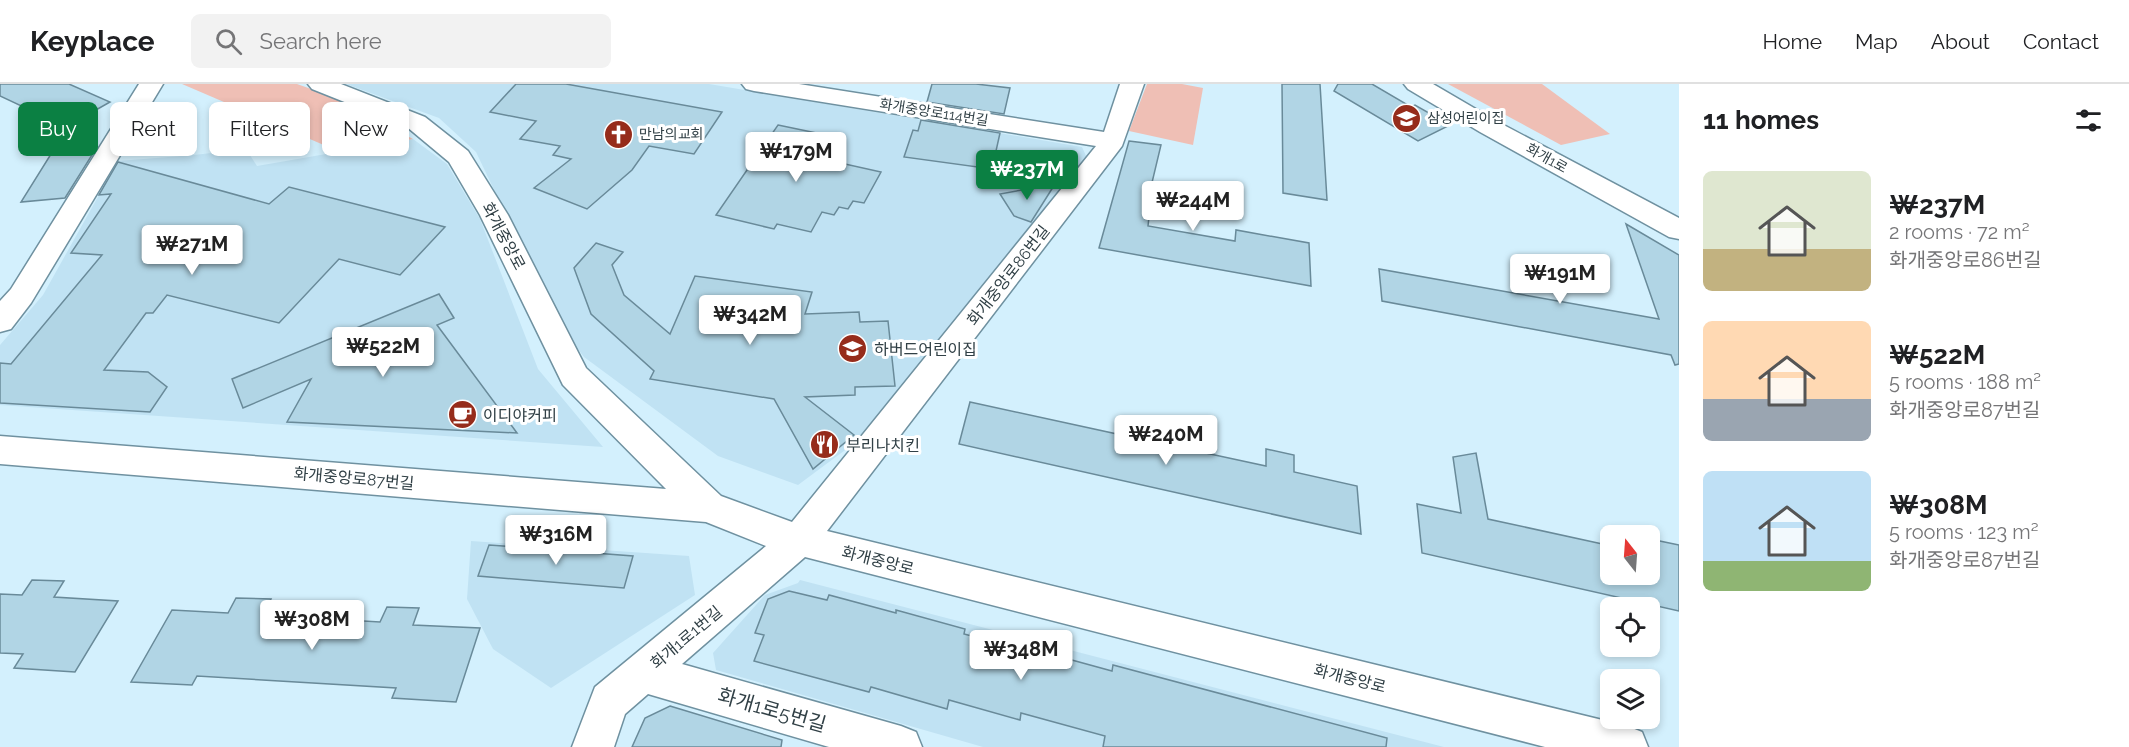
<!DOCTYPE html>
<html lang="en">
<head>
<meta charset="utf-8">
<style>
  :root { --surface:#fff; --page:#f2f2f2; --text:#202124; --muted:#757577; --line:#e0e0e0; --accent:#0b8043 }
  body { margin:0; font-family:Raleway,"Noto Sans KR",sans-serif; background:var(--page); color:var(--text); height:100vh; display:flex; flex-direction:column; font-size:22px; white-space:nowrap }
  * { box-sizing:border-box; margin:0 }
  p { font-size:20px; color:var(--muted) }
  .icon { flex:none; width:33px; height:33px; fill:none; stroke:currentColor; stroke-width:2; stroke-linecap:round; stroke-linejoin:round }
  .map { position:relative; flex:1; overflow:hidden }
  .sheet { display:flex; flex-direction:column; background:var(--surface); width:450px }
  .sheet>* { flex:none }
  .guide { position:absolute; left:18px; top:18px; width:570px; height:54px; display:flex; gap:12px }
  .needle { width:39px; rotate:343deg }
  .buttons { position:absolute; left:1600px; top:441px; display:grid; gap:12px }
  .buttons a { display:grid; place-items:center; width:60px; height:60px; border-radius:9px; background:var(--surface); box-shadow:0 3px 9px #0003; font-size:30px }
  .price { position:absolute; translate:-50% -51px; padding:0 14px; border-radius:6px; background:#fff; color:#222; font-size:20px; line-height:39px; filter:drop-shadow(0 2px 3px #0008) }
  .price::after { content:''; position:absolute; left:50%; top:36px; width:18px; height:14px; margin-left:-9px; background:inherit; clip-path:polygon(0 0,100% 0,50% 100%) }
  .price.selected { background:var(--accent); color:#fff }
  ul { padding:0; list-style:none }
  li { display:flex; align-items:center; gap:18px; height:150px; padding:0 24px }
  li span { display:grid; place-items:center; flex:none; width:168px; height:120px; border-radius:9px; color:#555 }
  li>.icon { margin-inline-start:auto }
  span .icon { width:72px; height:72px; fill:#fffc; stroke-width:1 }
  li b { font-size:26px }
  h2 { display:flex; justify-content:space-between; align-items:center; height:72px; padding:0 24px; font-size:26px }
  .chip { padding:0 21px; border-radius:9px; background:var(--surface); box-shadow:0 3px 9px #0003; font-size:21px; line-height:54px }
  .chip.selected { background:var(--accent); color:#fff }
  header { display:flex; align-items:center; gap:36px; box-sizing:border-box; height:84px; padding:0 30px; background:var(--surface); border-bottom:2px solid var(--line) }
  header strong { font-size:28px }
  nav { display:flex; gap:33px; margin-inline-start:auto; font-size:21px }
  .search { width:420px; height:54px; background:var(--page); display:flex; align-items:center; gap:15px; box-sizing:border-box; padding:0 21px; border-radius:9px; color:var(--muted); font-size:22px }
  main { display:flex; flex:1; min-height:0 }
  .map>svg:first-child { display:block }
  .built { fill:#c0e2f3 }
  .green { fill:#efbfb5 }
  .building { fill:#b1d5e5; stroke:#698a99; stroke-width:1.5 }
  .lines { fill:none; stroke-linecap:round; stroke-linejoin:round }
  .minor-casing { stroke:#6f91a0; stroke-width:3 }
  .minor { fill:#fff; fill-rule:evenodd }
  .labels { text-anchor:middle; stroke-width:6; stroke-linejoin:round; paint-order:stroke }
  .far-street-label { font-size:14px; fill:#314046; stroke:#fff }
  .far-poi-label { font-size:14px; fill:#314046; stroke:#fff; text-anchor:start }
  .street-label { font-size:16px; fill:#314046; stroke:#fff }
  .poi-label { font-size:16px; fill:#314046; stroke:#fff; text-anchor:start }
  .near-street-label { font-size:20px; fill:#314046; stroke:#fff }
</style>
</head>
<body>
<header>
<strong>Keyplace</strong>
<div class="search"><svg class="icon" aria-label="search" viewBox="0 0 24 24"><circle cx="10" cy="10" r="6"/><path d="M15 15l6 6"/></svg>Search here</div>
<nav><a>Home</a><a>Map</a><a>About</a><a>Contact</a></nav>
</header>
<main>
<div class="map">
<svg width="1679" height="663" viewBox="0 0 1679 663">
  <rect width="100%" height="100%" fill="#d3f0fd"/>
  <g class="built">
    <path d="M346,0H709L1082,63L1087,74L860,355L798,401L718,372L584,273L557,238L476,68L439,34Z"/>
    <path d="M413,55L447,80L480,135L538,285L603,363L0,321V261L43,211L118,77L194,71L246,65L257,82Z"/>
    <path d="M471,457L689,472L695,511L551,604L493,565L467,515Z"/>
    <path d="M800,496L1444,663H983L716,586L713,569L765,511L798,499Z"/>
  </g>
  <g class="green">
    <path d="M182,0H297L331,12L413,55L340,68Z"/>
    <path d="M1147,0H1182L1203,4L1193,61L1129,47Z"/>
    <path d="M1448,0H1542L1610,50L1561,61Z"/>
  </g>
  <g class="building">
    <path d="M0,0H69L110,18L66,43L0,12Z"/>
    <path d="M516,0H566L722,28L694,70L649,62L632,86L587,125L534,104L571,75L553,71L560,62L520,55L536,37L490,28Z"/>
    <path d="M932,0H976L1010,4L1004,30L927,18Z"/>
    <path d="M1282,0H1320L1327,116L1283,109Z"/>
    <path d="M1338,0H1372L1411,23L1415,21L1450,41L1418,57L1334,7Z"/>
    <path d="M921,36L1000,49L992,85L904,73L913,46L918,47Z"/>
    <path d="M778,41L831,52L818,74L881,88L864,119L853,117L848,125L839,123L834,131L822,128L811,148L777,140L774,145L716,131Z"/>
    <path d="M1129,57L1161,61L1144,132L1149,133L1148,142L1235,157L1236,146L1309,159L1311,202L1099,164Z"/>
    <path d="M80,68L92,71L65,114L21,118L51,70Z"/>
    <path d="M118,78L269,120L289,103L445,143L400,191L339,175L279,239L167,211L153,229H146L104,286L148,288L167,303L150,328L0,319V279L11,280L102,171L71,169L111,110L99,111Z"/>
    <path d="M1055,100L1031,138L1014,132L1000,110Z"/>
    <path d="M1626,140L1679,171V280L1675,281L1671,271L1382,217L1379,185L1659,235Z"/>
    <path d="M596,159L623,168L612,181L624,211L670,250L695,192L812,208L805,230L859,228L860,238L888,237L895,302L855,303V311L805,313L854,351L813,385L774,315L650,295L654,287L591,230L574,184Z"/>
    <path d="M439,210L454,234L437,241L517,349L287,338L311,295L243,324L232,295Z"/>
    <path d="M970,318L1131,353L1133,339L1160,345L1159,359L1266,382V365L1294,371V388L1357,402L1361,450L959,360Z"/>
    <path d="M1476,369L1488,435L1607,461L1603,445L1634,452H1611V490H1650V455L1679,461V527L1422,469L1417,420L1461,429L1453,373Z"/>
    <path d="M489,461L633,472L624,504L478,492Z"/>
    <path d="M32,496L64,497L54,513L118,517L75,588L14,584L23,570L0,569V510L22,511Z"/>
    <path d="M789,507L827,516L829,511L896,529V526L965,545L964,550L1039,570V567L1112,587L1113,581L1387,654L1386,663H1103L1105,652L1021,629L1020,636L949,616L947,625L871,603L869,608L754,577L764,551L755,549L768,515Z"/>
    <path d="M236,514L271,515L263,531L380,538L387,523L419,524L413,541L480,544L456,618L392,614L396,604L197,592L192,601L131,598L172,526L228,529Z"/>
    <path d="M670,622L782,656L781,663H632L645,634Z"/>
  </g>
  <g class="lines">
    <defs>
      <g id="minor">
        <path d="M139,0H163L31,219L11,245L0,248V217L11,205Z"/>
        <path d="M308,0H341L425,33L468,67L508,131L586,284L721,412L792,438L1096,62L754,7L746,5L742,0H799L1104,48L1120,0H1144L1122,62L827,447L1627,642L1642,648L1648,663H1545L805,473L682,580L901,642L916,648L922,663H829L648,610L625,630L614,663H572L595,603L766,462L706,438L0,380V352L666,405L563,301L480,131L449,78L407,43L312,5Z"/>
        <path d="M1404,0H1433L1498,38L1679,134V155L1669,153L1480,48L1408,5Z"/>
      </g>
    </defs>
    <use href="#minor" class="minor-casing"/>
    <use href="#minor" class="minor"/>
  </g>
  <defs>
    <symbol id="school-disc" viewBox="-11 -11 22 22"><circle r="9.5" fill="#962c1b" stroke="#fff"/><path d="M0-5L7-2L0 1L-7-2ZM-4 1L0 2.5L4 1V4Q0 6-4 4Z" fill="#fff"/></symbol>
    <symbol id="church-disc" viewBox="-11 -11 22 22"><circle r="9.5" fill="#962c1b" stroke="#fff"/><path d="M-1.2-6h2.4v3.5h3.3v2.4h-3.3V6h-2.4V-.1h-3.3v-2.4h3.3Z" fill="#fff"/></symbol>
    <symbol id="cafe-disc" viewBox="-11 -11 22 22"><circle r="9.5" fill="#962c1b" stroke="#fff"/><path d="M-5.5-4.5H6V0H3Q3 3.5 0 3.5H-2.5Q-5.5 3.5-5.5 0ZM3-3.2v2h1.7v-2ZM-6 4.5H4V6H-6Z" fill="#fff"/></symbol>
    <symbol id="restaurant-disc" viewBox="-11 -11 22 22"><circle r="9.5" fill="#962c1b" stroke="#fff"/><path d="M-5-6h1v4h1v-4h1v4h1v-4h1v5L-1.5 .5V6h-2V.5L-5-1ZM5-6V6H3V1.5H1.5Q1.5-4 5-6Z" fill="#fff"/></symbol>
  </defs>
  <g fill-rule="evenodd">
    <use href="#school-disc" x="1390" y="18" width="33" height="33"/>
    <use href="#church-disc" x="602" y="34" width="33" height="33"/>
    <use href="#school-disc" x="836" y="248" width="33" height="33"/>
    <use href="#cafe-disc" x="446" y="314" width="33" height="33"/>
    <use href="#restaurant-disc" x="808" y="344" width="33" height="33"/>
  </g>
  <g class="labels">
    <g class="far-street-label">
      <text transform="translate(934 28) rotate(9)" y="5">화개중앙로114번길</text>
      <text transform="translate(1547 74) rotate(29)" y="5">화개1로</text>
    </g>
    <g class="far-poi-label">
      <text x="1427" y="39">삼성어린이집</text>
      <text x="639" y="55">만남의교회</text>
    </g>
    <g class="street-label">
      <text transform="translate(504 152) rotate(62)" y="6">화개중앙로</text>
      <text transform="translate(1008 191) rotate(-52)" y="6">화개중앙로86번길</text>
      <text transform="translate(354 394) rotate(5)" y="6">화개중앙로87번길</text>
      <text transform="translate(878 476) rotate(14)" y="6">화개중앙로</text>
      <text transform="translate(686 553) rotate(-40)" y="6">화개1로1번길</text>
      <text transform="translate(1350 594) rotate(14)" y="6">화개중앙로</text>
    </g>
    <g class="poi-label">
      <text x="874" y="271">하버드어린이집</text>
      <text x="483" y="337">이디야커피</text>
      <text x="846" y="367">부리나치킨</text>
    </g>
    <g class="near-street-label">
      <text transform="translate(772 626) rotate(16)" y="7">화개1로5번길</text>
    </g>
  </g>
</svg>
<div class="buttons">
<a><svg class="needle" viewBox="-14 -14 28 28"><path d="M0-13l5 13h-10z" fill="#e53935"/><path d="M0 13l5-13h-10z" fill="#757577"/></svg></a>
<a><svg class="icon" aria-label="locate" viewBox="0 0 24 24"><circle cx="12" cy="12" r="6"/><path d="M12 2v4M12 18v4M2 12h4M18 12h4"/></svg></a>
<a><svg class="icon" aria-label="layers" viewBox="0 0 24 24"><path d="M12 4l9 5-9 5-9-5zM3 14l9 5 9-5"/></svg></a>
</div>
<b class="price" style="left:796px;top:99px">₩179M</b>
<b class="price selected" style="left:1027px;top:117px">₩237M</b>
<b class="price" style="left:1193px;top:148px">₩244M</b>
<b class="price" style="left:192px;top:192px">₩271M</b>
<b class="price" style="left:1560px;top:221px">₩191M</b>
<b class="price" style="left:750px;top:262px">₩342M</b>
<b class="price" style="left:383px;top:294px">₩522M</b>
<b class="price" style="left:1166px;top:382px">₩240M</b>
<b class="price" style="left:556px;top:482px">₩316M</b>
<b class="price" style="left:312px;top:567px">₩308M</b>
<b class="price" style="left:1021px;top:597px">₩348M</b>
<div class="guide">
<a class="chip selected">Buy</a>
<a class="chip">Rent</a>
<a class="chip">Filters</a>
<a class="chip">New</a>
</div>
</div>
<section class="sheet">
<h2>11 homes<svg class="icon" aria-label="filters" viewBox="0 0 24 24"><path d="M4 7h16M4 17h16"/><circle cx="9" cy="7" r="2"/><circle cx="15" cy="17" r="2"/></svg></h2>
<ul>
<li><span style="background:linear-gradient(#dfe7d0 65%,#c2b280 0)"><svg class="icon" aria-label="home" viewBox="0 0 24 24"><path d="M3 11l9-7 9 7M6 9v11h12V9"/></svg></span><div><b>₩237M</b><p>2 rooms · 72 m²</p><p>화개중앙로86번길</p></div></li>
<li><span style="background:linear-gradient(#ffd9b3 65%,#9aa5b1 0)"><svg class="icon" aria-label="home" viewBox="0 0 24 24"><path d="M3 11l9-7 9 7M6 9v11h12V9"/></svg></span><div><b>₩522M</b><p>5 rooms · 188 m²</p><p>화개중앙로87번길</p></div></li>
<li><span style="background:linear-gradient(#bfe0f5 75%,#8fb573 0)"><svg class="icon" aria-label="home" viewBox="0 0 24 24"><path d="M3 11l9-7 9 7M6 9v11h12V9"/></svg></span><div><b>₩308M</b><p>5 rooms · 123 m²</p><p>화개중앙로87번길</p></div></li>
</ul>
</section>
</main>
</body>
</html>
